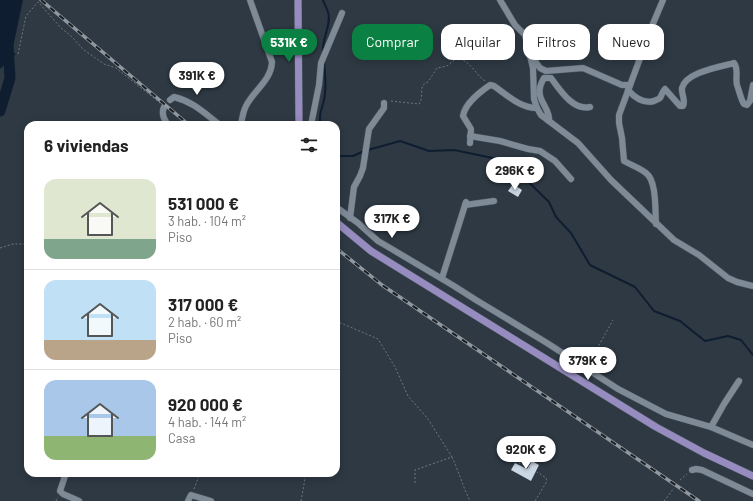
<!DOCTYPE html>
<html lang="es">
<head>
<meta charset="utf-8">
<style>
  :root { --surface:#fff; --page:#f6f6f6; --text:#222; --muted:#767676; --line:#e0e0e0; --accent:#0b8043 }
  body { margin:0; font-family:Barlow,sans-serif; background:var(--page); color:var(--text); height:100vh; display:flex; flex-direction:column; font-size:15px; white-space:nowrap }
  * { box-sizing:border-box; margin:0 }
  p { font-size:13px; color:var(--muted) }
  .icon { flex:none; width:22px; height:22px; fill:none; stroke:currentColor; stroke-width:2; stroke-linecap:round; stroke-linejoin:round }
  .map { position:relative; flex:1; overflow:hidden }
  .sheet { position:absolute; left:24px; top:121px; width:316px; height:356px; display:flex; flex-direction:column; background:var(--surface); border-radius:12px; box-shadow:0 2px 10px #0003 }
  .sheet>* { flex:none }
  .top-card { position:absolute; left:352px; top:24px; width:341px; height:36px; display:flex; gap:8px }
  .price { position:absolute; translate:-50% -34px; padding:0 9px; border-radius:14px; background:#fff; color:#222; font-size:13px; line-height:26px; filter:drop-shadow(0 1px 2px #0008) }
  .price::after { content:''; position:absolute; left:50%; top:24px; width:12px; height:9px; margin-left:-6px; background:inherit; clip-path:polygon(0 0,100% 0,50% 100%) }
  .price.active { background:var(--accent); color:#fff }
  ul { padding:0; list-style:none }
  li { display:flex; align-items:center; gap:12px; height:100px; padding:0 20px }
  li+li { border-top:1px solid var(--line) }
  li span { display:grid; place-items:center; flex:none; width:112px; height:80px; border-radius:12px; color:#555 }
  li>.icon { margin-inline-start:auto }
  span .icon { width:48px; height:48px; fill:#fffc; stroke-width:1 }
  li b { font-size:17px }
  h2 { display:flex; justify-content:space-between; align-items:center; height:48px; padding:0 20px; font-size:17px }
  .tag { padding:0 14px; border-radius:12px; background:var(--surface); box-shadow:0 2px 10px #0003; font-size:14px; line-height:36px }
  .tag.active { background:var(--accent); color:#fff }
  .map>svg:first-child { display:block }
  .water { fill:#0e1e30 }
  .lines { fill:none; stroke-linecap:round; stroke-linejoin:round }
  .stream { stroke:#0e1e30; stroke-width:2 }
  .river { stroke:#0e1e30; stroke-width:11 }
  .building { fill:#cad7e4 }
  .minor-casing { stroke:#4d565f; stroke-width:7 }
  .major-casing { stroke:#4d565f; stroke-width:8 }
  .path { stroke:#6f7881; stroke-width:1; stroke-dasharray:2 2; stroke-linecap:butt }
  .minor { stroke:#7e8a96; stroke-width:6 }
  .major { stroke:#978cc0; stroke-width:7 }
  .rail-casing { stroke:#8f979f; stroke-width:3.5 }
  .rail { stroke:#1b1f24; stroke-width:2; stroke-dasharray:6; stroke-linecap:butt }
</style>
</head>
<body>
<div class="map">
<svg width="753" height="501" viewBox="0 0 753 501">
  <rect width="100%" height="100%" fill="#2e3943"/>
  <path class="water" d="M0,0H23L12,52L16,54L0,69Z"/>
  <g class="lines">
    <g class="stream">
      <path d="M323,53C321,40 332,25 328,12C327,8 324,4 323,0"/>
      <path d="M321,125C318,115 322,109 324,100C327,87 325,74 324,61"/>
      <path d="M368,150L400,141L429,151L454,150L507,161L549,202L556,217L571,233L590,265L635,287L654,311L680,321L705,341L728,336L741,340L753,355"/>
      <path d="M336,156H353L364,151"/>
    </g>
    <path class="river" d="M0,111L10,78L8,46"/>
  </g>
  <g class="building">
    <path d="M513,184L522,190L518,197L508,191Z"/>
    <path d="M532,461L539,465L531,481L511,470L515,463L527,469Z"/>
  </g>
  <g class="lines">
    <defs>
      <g id="minor">
        <path d="M500,0L515,25L525,35L533,68L534,99L537,108L541,115L578,143L611,180L674,240L699,255L728,278L737,282L753,286"/>
        <path d="M532,57L540,68L546,71L583,68L622,85H630"/>
        <path d="M628,90C635,98 643,104 654,101C656,100 659,99 660,98C662,95 662,92 665,89L680,106H683C686,100 681,94 682,88C686,72 720,67 734,63C739,69 735,78 737,85C739,90 741,100 744,104L747,105L750,101L753,85"/>
        <path d="M170,100L174,97C194,102 204,113 220,125"/>
        <path d="M164,107C161,114 164,119 168,125"/>
        <path d="M549,121C551,106 531,99 544,78H551C560,90 573,111 590,107"/>
        <path d="M241,125C242,118 243,112 246,106C254,90 271,81 272,62L250,0"/>
        <path d="M311,125L319,85L321,63L342,13"/>
        <path d="M470,136L500,141L528,149L540,151L555,161L571,179"/>
        <path d="M470,143L471,129L463,116C465,103 480,92 490,85L494,86C507,95 520,108 537,108"/>
        <path d="M465,205L494,201"/>
        <path d="M336,207L358,223L378,241L390,248L454,286L476,300L547,343L618,389L666,414L711,427L753,445"/>
        <path d="M350,218L354,187L360,176L363,168L369,129L384,108V103"/>
        <path d="M656,224C655,211 657,181 646,173C640,168 631,165 624,161L622,138L619,123V115L652,26L663,0"/>
        <path d="M442,278L466,202"/>
        <path d="M711,427L724,404L739,381"/>
        <path d="M692,470L696,469L702,470L753,494"/>
        <path d="M66,473L60,491L63,494L79,501"/>
        <path d="M188,501L191,495L211,501"/>
      </g>
      <g id="major">
        <path d="M298,0L299,125"/>
        <path d="M336,222L371,251L656,427L704,453L753,476"/>
      </g>
    </defs>
    <use href="#minor" class="minor-casing"/>
    <use href="#major" class="major-casing"/>
    <g class="path">
      <path d="M18,54L26,16L38,2L61,28L70,35L84,50L104,64L116,68L160,103"/>
      <path d="M391,101L419,104C425,97 417,85 428,82L437,68L447,66L457,58C471,61 474,73 485,81"/>
      <path d="M0,248L13,244H28"/>
      <path d="M336,321L378,339L395,367L408,396L428,419L452,457"/>
      <path d="M589,363L613,320"/>
      <path d="M515,461L530,468"/>
      <path d="M680,480L687,474"/>
      <path d="M415,483V470L452,457C459,472 463,487 470,501"/>
      <path d="M194,489L200,473"/>
      <path d="M56,501L58,497"/>
      <path d="M301,501L306,473"/>
      <path d="M535,501L547,481L546,478L537,472"/>
      <path d="M664,501L674,488"/>
    </g>
    <use href="#minor" class="minor"/>
    <use href="#major" class="major"/>
    <defs>
      <g id="rail">
        <path d="M41,0L189,125"/>
        <path d="M336,248L382,285L699,501"/>
      </g>
    </defs>
    <use href="#rail" class="rail-casing"/>
    <use href="#rail" class="rail"/>
  </g>
</svg>
<b class="price active" style="left:289px;top:63px">531K €</b>
<b class="price" style="left:197px;top:96px">391K €</b>
<b class="price" style="left:515px;top:191px">296K €</b>
<b class="price" style="left:392px;top:239px">317K €</b>
<b class="price" style="left:588px;top:381px">379K €</b>
<b class="price" style="left:526px;top:470px">920K €</b>
<div class="top-card">
<a class="tag active">Comprar</a>
<a class="tag">Alquilar</a>
<a class="tag">Filtros</a>
<a class="tag">Nuevo</a>
</div>
<section class="sheet">
<h2>6 viviendas<svg class="icon" aria-label="filters" viewBox="0 0 24 24"><path d="M4 7h16M4 17h16"/><circle cx="9" cy="7" r="2"/><circle cx="15" cy="17" r="2"/></svg></h2>
<ul>
<li><span style="background:linear-gradient(#dfe7d0 75%,#7fa58c 0)"><svg class="icon" aria-label="home" viewBox="0 0 24 24"><path d="M3 11l9-7 9 7M6 9v11h12V9"/></svg></span><div><b>531 000 €</b><p>3 hab. · 104 m²</p><p>Piso</p></div></li>
<li><span style="background:linear-gradient(#bfe0f5 75%,#b9a48a 0)"><svg class="icon" aria-label="home" viewBox="0 0 24 24"><path d="M3 11l9-7 9 7M6 9v11h12V9"/></svg></span><div><b>317 000 €</b><p>2 hab. · 60 m²</p><p>Piso</p></div></li>
<li><span style="background:linear-gradient(#a9c7e8 70%,#8fb573 0)"><svg class="icon" aria-label="home" viewBox="0 0 24 24"><path d="M3 11l9-7 9 7M6 9v11h12V9"/></svg></span><div><b>920 000 €</b><p>4 hab. · 144 m²</p><p>Casa</p></div></li>
</ul>
</section>
</div>
</body>
</html>
